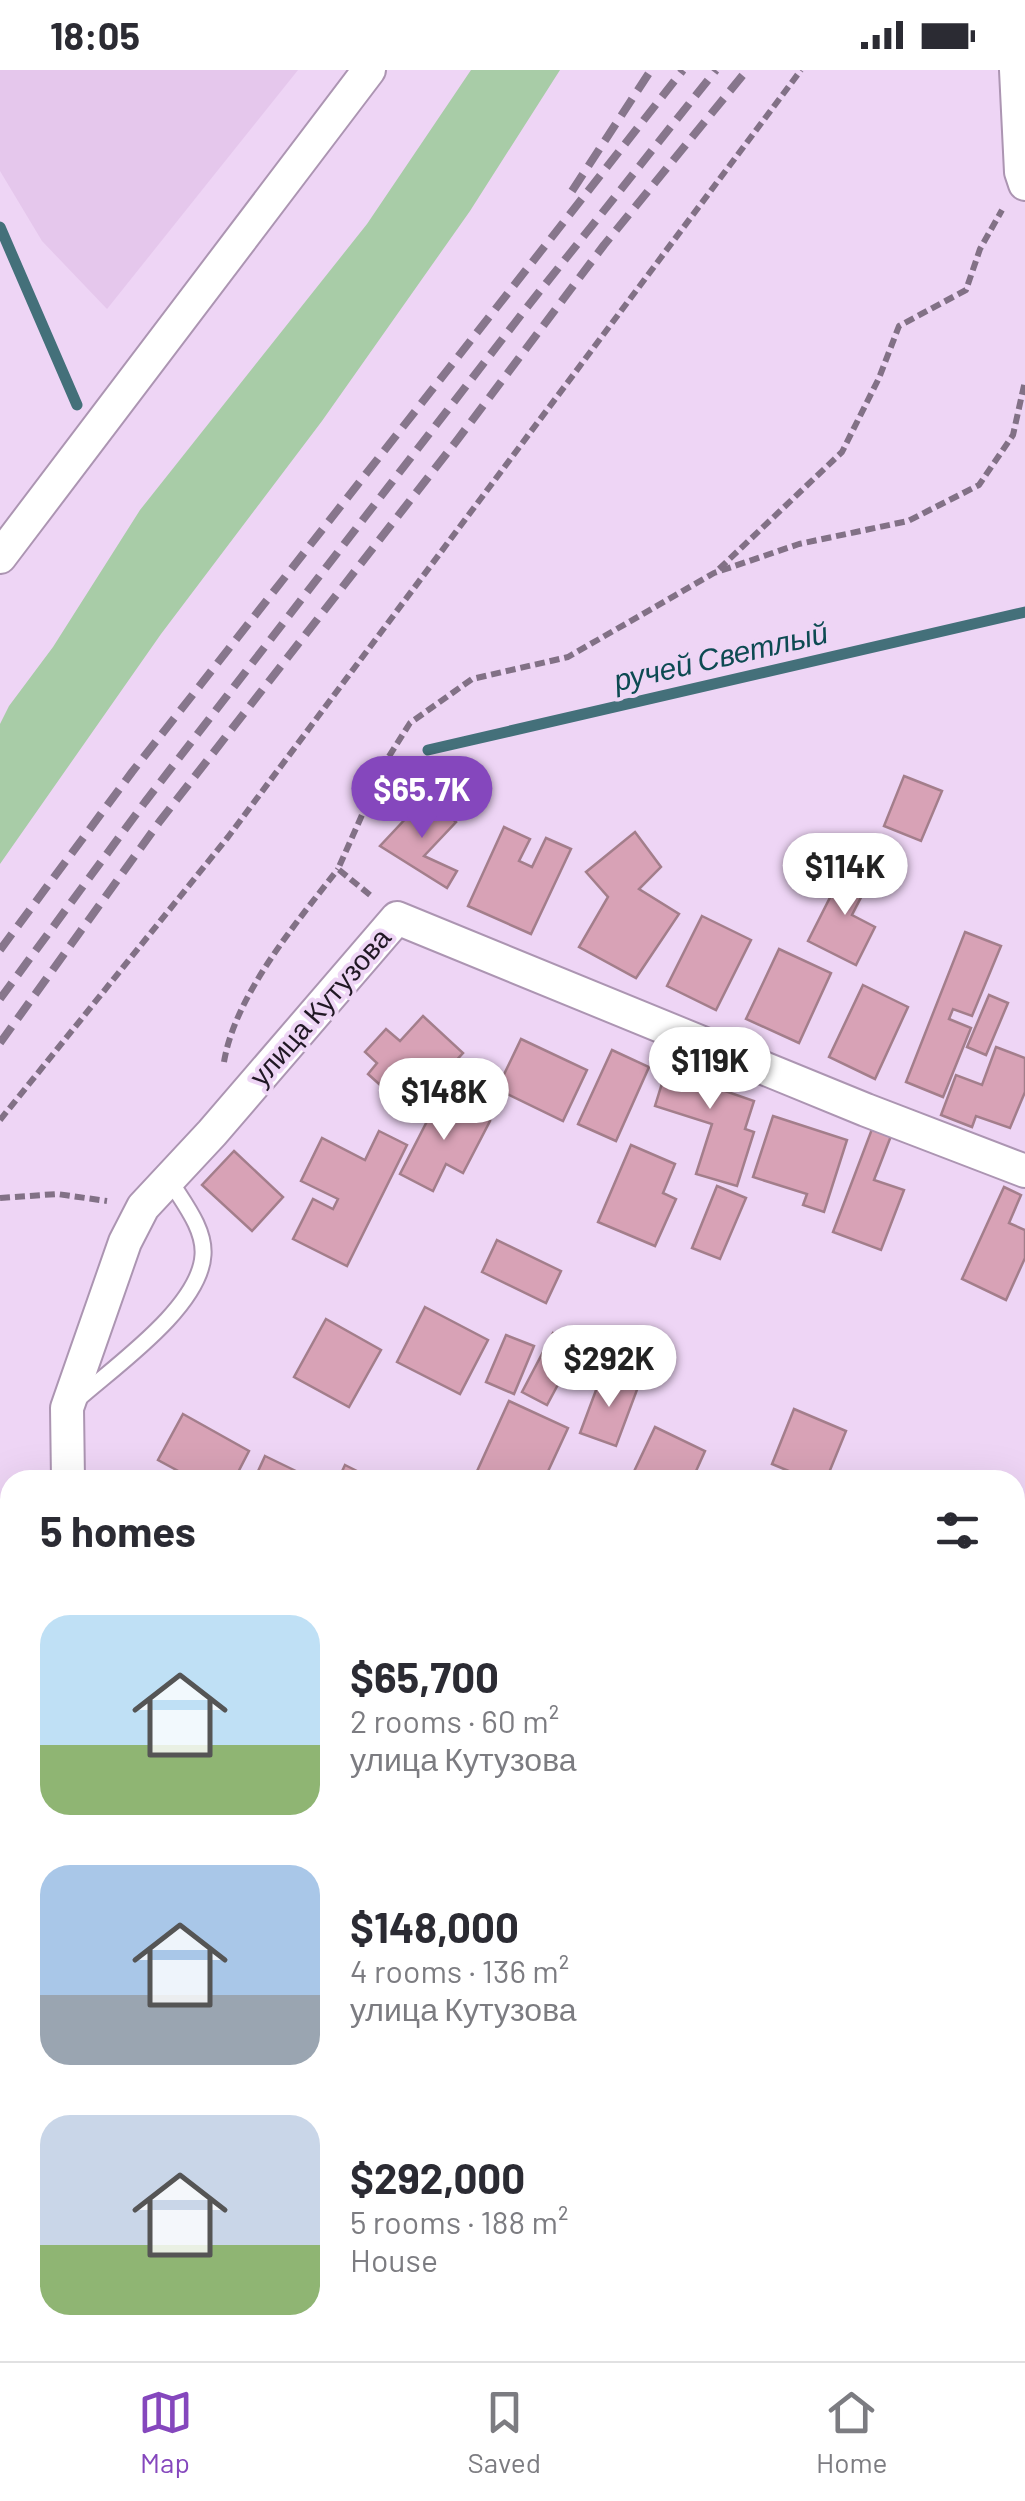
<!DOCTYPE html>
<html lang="en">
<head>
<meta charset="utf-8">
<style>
  :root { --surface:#fff; --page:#f2f2f3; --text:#2b2b33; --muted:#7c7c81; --line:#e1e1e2; --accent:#8547bd }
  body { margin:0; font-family:Barlow,sans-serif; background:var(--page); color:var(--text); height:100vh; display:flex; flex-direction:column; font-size:38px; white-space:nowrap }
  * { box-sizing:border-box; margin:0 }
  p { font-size:32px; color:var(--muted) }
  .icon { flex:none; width:55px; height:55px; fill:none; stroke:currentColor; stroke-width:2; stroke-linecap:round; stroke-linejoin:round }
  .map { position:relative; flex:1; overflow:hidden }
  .panel { position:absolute; left:0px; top:1400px; width:1025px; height:892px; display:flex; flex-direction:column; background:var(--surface); border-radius:30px 30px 0 0; box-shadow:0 10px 40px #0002 }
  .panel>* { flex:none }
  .price { position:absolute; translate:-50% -85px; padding:0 22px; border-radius:35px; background:#fff; color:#222; font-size:32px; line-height:65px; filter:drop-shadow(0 2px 5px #0008) }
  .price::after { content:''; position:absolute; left:50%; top:60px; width:30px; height:22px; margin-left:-15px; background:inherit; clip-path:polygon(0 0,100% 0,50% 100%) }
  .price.on { background:var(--accent); color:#fff }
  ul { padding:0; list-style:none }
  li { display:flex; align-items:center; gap:30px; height:250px; padding:0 40px }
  li span { display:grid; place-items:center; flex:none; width:280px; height:200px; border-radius:30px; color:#555 }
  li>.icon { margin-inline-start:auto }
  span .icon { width:120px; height:120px; fill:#fffc; stroke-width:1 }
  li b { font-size:42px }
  h2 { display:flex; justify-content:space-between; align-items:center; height:120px; padding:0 40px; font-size:42px }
  .status { display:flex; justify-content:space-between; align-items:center; height:70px; padding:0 50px; background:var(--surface); direction:ltr }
  .status svg { height:28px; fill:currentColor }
  .menu { display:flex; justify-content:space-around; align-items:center; height:140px; border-top:2px solid var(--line); background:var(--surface); font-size:28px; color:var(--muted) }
  .menu a { display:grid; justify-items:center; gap:5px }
  .menu .on { color:var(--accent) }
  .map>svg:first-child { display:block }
  .built { fill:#e5c7ec }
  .green { fill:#a8cca7 }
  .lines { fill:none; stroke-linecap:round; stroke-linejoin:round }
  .stream { stroke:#44707a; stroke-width:11 }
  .building { fill:#d8a2b6; stroke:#a37e8b; stroke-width:2.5 }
  .lane-casing { stroke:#ac95b2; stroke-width:19 }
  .street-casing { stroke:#ac95b2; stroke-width:36 }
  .secondary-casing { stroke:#ac95b2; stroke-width:49 }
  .path { stroke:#827186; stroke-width:6; stroke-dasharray:10 5; stroke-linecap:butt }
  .lane { stroke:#fff; stroke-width:15 }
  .street { stroke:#fff; stroke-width:32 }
  .secondary { stroke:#fff; stroke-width:45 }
  .rail { stroke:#87768c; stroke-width:8; stroke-dasharray:20 10; stroke-linecap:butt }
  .labels { text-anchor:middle; stroke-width:8; stroke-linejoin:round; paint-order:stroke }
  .street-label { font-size:28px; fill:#211824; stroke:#eed5f5 }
  .water-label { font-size:30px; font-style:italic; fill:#0d4a52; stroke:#eed5f5 }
</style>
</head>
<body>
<div class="status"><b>18:05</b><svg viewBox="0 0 49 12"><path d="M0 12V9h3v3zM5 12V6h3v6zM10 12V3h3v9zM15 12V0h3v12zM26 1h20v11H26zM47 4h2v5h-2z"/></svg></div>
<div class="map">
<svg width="1025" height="2291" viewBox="0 0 1025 2291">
  <rect width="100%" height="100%" fill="#eed5f5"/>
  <g class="built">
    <path d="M0,0H298L107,239L42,171L0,101Z"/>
    <path d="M0,1512L10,1517V1700L3,1703L10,1717V2282L399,2283L391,2291H0Z"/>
  </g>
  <path class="green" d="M471,0H560L470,141L322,351L161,564L0,794V654L9,636L53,577L140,440L367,154Z"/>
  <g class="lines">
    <g class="stream">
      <path d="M0,157L77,335"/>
      <path d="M428,680L1025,542"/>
    </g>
  </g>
  <g class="building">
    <path d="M904,706L942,721L921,771L884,756Z"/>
    <path d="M426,727L456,752L424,786L457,801L447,818L380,776Z"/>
    <path d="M504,757L530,769L519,791L532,797L546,768L571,779L531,864L468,836Z"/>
    <path d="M635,762L661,797L639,819L679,844L636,908L579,877L608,827L586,802Z"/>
    <path d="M848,792L873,804L852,845L875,857L856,895L808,871Z"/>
    <path d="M702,846L751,870L716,940L667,916Z"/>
    <path d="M965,862L1001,876L972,946L953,939L949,949L971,958L943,1027L906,1012Z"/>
    <path d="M779,879L831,903L799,973L746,949Z"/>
    <path d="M863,915L908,937L875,1009L829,987Z"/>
    <path d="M989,925L1008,933L986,985L967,977Z"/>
    <path d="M423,946L463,983L409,1041L368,1004L377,993L365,982L386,959L400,971Z"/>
    <path d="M521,969L587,1000L563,1051L497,1019Z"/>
    <path d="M996,977L1025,988V1022L1010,1058L976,1046L972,1057L941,1045L956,1005L982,1015Z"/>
    <path d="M673,978L730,996L722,1020L754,1031L745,1059L754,1062L737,1116L696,1104L712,1054L655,1036Z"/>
    <path d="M612,980L649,997L616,1071L578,1054Z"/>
    <path d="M440,1026L490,1051L463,1103L446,1094L433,1121L400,1104Z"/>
    <path d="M773,1046L847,1070L824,1142L803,1135L807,1124L753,1107Z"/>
    <path d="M872,1059L891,1066L874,1110L904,1120L881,1180L833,1162Z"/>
    <path d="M379,1061L407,1075L347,1196L293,1169L313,1129L333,1139L338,1129L301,1111L322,1068L365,1090Z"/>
    <path d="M631,1075L675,1094L663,1123L676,1129L655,1176L598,1152Z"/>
    <path d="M234,1081L283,1127L252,1161L202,1115Z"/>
    <path d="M717,1116L746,1128L720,1189L692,1178Z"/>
    <path d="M1004,1117L1021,1125L1009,1153L1025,1160V1188L1006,1230L962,1209Z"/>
    <path d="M497,1170L561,1201L546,1233L482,1202Z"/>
    <path d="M425,1237L488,1270L460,1324L397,1292Z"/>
    <path d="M326,1249L381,1280L349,1337L294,1307Z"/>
    <path d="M553,1263L578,1277L547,1335L522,1322Z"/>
    <path d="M506,1265L534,1276L514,1324L486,1312Z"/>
    <path d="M602,1304L638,1317L616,1376L580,1363Z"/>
    <path d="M509,1331L568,1358L544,1410H473Z"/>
    <path d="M794,1339L846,1361L826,1410H810L772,1394Z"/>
    <path d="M183,1344L249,1381L234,1410H195L158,1390Z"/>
    <path d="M655,1357L705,1381L692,1410H630Z"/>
    <path d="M265,1386L300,1403L297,1410H254Z"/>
    <path d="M345,1395L375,1410H338Z"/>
    <path d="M0,1543L10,1551V1641L0,1633Z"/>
    <path d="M1015,1650L1025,1654V1746L1020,1757L1015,1755Z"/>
    <path d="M0,1922L10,1930V2081L0,2072Z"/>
    <path d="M10,2173V2282H39L33,2291H0V2186Z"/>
    <path d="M74,2282H194L185,2291H64Z"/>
    <path d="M255,2282H371L363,2291H247Z"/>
    <path d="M548,2282H614L607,2291H558Z"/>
    <path d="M745,2282H794L785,2291H753Z"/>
    <path d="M828,2282H854L863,2291H821Z"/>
    <path d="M917,2282H940L948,2291H909Z"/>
  </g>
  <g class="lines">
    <defs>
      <g id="lane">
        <path d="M78,1329C115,1296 200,1237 203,1185C205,1158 182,1131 169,1109"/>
        <path d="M0,1739L10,1733"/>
        <path d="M0,1821L10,1832"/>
        <path d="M0,2099L5,2103L6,2129L0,2138"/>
      </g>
      <g id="street">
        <path d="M1016,0L1021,102L1025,114"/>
        <path d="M0,487L369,0"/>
        <path d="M68,1410L67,1338L125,1172L143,1137L212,1063L397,848L866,1040L1025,1101"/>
        <path d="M664,2282L674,2291"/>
        <path d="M437,2291L444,2282"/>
      </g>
      <g id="secondary">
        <path d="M0,1455L10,1461"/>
        <path d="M1015,1910L1025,1915"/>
      </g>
    </defs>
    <use href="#lane" class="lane-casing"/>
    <use href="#street" class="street-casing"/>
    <use href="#secondary" class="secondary-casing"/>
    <g class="path">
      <path d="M719,499L842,382L879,308L899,256L966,220L980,179L1002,140"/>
      <path d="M370,825L338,799L386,691L410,653L472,609L568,587L714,503L799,474L908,451L979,415L1013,365L1025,311"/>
      <path d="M224,992C235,925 297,852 338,799"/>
      <path d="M0,1050L228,767L801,0"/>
      <path d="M0,1128L57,1124L107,1131"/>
    </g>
    <use href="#lane" class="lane"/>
    <use href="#street" class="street"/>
    <use href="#secondary" class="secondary"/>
    <g class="rail">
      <path d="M572,121L651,0"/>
      <path d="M0,880L132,702L683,0"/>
      <path d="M0,929L145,732L524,241L716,0"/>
      <path d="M0,973L160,751L458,369L604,175L747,0"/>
    </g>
  </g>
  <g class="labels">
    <g class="street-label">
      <text transform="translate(320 937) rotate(-49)" y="10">улица Кутузова</text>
    </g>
    <g class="water-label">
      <text transform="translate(721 587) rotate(-13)" y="10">ручей Светлый</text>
    </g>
  </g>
</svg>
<b class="price on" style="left:422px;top:771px">$65.7K</b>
<b class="price" style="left:845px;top:848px">$114K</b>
<b class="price" style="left:710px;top:1042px">$119K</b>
<b class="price" style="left:444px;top:1073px">$148K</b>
<b class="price" style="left:609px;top:1340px">$292K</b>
<section class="panel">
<h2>5 homes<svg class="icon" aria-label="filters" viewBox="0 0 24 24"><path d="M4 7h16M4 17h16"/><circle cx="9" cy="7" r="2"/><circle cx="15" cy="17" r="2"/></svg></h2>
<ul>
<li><span style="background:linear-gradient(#bfe0f5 65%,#8fb573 0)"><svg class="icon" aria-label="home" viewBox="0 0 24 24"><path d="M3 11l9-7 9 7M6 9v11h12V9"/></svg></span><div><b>$65,700</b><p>2 rooms · 60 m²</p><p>улица Кутузова</p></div></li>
<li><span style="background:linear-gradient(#a9c7e8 65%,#9aa5b1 0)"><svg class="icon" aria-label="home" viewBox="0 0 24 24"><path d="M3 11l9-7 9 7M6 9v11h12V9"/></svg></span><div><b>$148,000</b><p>4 rooms · 136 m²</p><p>улица Кутузова</p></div></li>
<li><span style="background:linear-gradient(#c9d6e8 65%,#8fb573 0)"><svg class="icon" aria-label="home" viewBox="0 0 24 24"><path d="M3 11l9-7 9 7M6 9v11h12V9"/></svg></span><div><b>$292,000</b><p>5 rooms · 188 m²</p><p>House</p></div></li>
</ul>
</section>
</div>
<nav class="menu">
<a class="on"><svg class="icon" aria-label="map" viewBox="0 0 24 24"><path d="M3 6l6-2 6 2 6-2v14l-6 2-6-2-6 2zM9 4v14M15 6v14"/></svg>Map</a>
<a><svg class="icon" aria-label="saved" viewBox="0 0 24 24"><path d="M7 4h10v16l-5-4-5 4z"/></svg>Saved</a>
<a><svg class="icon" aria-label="home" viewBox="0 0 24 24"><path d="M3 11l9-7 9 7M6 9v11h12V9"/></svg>Home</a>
</nav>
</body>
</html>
